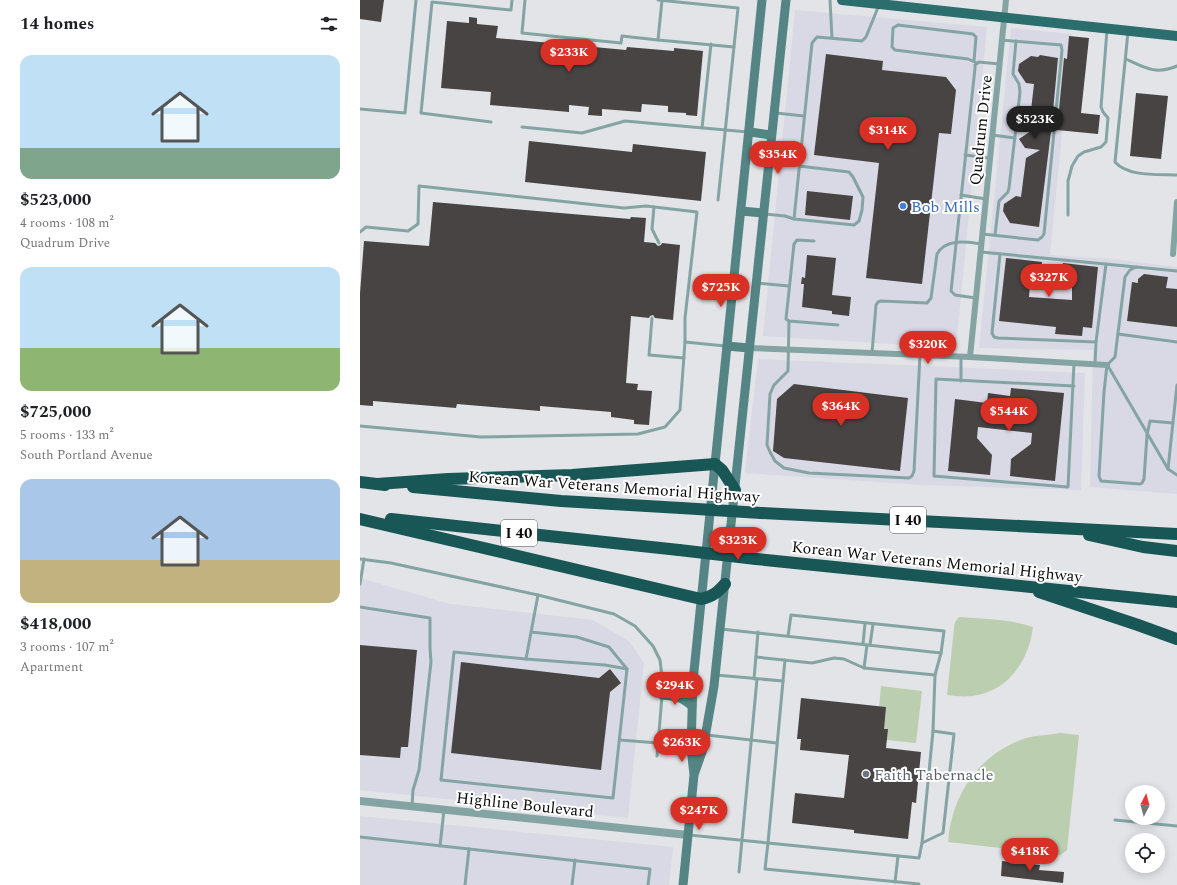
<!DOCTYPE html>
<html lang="en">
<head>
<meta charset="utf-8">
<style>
  :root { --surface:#fff; --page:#f2f2f2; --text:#202124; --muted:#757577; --accent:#d93025 }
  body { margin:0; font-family:Spectral,serif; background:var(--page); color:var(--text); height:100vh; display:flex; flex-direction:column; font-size:15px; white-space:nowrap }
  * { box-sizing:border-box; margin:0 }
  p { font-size:13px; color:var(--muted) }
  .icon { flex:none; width:22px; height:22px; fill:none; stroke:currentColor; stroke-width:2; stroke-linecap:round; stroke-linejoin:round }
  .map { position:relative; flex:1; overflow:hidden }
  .details { display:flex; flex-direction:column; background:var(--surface); width:360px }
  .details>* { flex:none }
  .needle { width:26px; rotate:6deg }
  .controls { position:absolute; left:765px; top:785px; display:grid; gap:8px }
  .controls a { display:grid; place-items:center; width:40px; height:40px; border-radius:50%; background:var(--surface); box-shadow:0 2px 10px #0003; font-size:20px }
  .price { position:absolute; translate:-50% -34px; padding:0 9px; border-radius:14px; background:var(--accent); color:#fff; font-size:13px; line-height:26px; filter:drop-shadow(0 1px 2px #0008) }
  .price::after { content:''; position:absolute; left:50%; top:24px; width:12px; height:9px; margin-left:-6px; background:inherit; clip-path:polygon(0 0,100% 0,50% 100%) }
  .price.active { background:#222; color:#fff }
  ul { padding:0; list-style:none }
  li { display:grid; align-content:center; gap:8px; height:212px; padding:0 20px }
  li span { display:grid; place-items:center; height:124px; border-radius:12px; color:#555 }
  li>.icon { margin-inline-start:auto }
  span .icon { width:72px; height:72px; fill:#fffc; stroke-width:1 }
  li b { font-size:17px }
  h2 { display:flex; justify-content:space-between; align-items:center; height:48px; padding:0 20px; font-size:17px }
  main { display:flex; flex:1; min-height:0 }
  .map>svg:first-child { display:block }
  .built { fill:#d8d9e4 }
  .green { fill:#bbcfb0 }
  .building { fill:#474443 }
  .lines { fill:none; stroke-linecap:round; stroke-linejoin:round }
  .service { stroke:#84a4a3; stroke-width:3 }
  .minor { stroke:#84a4a3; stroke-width:6 }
  .tertiary { stroke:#84a4a3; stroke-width:8 }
  .secondary { stroke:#548483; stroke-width:9 }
  .primary { stroke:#2c6d6d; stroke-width:10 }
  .motorway { stroke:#195757; stroke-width:12 }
  .motorway-bridge { stroke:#195757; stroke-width:12 }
  .shop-dot { fill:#3f7fe0; stroke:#fff; stroke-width:1.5 }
  .worship-dot { fill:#6b7280; stroke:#fff; stroke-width:1.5 }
  .labels { text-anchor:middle; stroke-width:4; stroke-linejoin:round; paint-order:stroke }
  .shield { fill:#fff; stroke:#545455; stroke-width:1 }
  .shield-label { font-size:15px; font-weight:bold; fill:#0b0b0c }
  .street-label { font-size:16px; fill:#0b0b0c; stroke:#fff }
  .shop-label { font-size:16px; fill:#366cbe; stroke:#fff; text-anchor:start }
  .worship-label { font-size:16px; fill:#5b616d; stroke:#fff; text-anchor:start }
</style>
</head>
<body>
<main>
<section class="details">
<h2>14 homes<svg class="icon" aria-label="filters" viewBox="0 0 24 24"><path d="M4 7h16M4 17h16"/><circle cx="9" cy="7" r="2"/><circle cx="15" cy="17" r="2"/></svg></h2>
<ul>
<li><span style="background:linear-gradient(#bfe0f5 75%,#7fa58c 0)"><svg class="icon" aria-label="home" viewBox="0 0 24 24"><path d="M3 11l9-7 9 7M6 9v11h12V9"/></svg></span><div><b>$523,000</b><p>4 rooms · 108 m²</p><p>Quadrum Drive</p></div></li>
<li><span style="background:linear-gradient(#bfe0f5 65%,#8fb573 0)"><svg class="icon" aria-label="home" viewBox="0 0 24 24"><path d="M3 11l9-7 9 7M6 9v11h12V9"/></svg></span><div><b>$725,000</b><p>5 rooms · 133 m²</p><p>South Portland Avenue</p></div></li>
<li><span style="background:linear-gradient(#a9c7e8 65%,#c2b280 0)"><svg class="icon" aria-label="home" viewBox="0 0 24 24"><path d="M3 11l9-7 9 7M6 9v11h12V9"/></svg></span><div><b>$418,000</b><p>3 rooms · 107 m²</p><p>Apartment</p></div></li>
</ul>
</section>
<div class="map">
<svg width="817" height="885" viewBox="0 0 817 885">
  <rect width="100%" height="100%" fill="#e3e4e8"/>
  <g class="built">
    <path d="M435,10L627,27L596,348L403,336Z"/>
    <path d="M651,28L712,34L690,255L753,259L817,267V494L730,487L733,350L619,348Z"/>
    <path d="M398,359L568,366L725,373L721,490L563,485L385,473Z"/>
    <path d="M0,578L90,604L233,620L269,641L284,663L268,818L0,790Z"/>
    <path d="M0,816L313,847L309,885H0Z"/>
  </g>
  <g class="green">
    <path d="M599,617C624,619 650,619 673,627C669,660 648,692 612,696C603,697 595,696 587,695L594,628L595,622Z"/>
    <path d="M521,686L562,691L556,743L516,739Z"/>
    <path d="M700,733L719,735L707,850L701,855L588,842C592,794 619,754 666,738C677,735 689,735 700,733Z"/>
  </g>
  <g class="building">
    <path d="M0,0H24L21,22L0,19Z"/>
    <path d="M109,17L117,18V24L138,26L136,38L266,50L267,47L314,51V48L343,51L337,116L326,115V113L308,112V106L282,104L281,112L242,109V116L228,115L229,107L209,105V112L130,105L131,92L81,88L87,21L109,23Z"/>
    <path d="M709,36L729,38L721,113L740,115L738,134L697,130L704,58L707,59Z"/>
    <path d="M466,54L523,61L522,70L586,77L596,90L591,134L579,133L562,284L506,278L519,163L454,155Z"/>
    <path d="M680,55L698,58L691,132L679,227L650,223L643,211L644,204L656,196L661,197L666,158L680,150L665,148L659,139L671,131L672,123L670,119L674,84L666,83L658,71L659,64L671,56L678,57Z"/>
    <path d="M776,93L808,96L801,159L770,156Z"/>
    <path d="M169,141L272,152L273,144L346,152L341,201L165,182Z"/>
    <path d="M447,191L493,196L490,220L445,215Z"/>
    <path d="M73,202L270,219L271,217L286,218L284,242L295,243L298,246L301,245L302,243L320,245L313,320L295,318L293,315L290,316L289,318L271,316L266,383L278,384L277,390L292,391L289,425L274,424V420L251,417V412L180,406V411L97,404L96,408L13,401V406L0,405V293L4,241L69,246Z"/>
    <path d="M447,255L476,258L472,295L491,297L489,316L472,314V311L442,307L444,284H441L442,277L445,278Z"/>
    <path d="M646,258L682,262L681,277L670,285L669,297L712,300V288L701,275L703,263L738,267L732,328L723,327L722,336L695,334L696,327L639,321Z"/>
    <path d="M784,274L808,277L806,288L817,289V327L767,321L772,282L778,283V279Z"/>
    <path d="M434,384L548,398L540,471L424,458L413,451L417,399Z"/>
    <path d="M651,388L704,393L695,481L650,476L651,459L671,444L672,433L618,427L617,438L632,455L630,475L588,471L595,399L627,403L628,393L650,396Z"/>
    <path d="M0,645L57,650L48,747H41L40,758L0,755Z"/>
    <path d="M101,662L239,678L250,669L261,683L250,692L241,770L91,753Z"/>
    <path d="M441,698L526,707L524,729H528L526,748L561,752L556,803L552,802L548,839L494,833V830L432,823L435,793L484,798L489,755L440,750L441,739H437Z"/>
    <path d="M642,861L680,865L679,870L704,872L703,883L641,876Z"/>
  </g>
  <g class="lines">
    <g class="service">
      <path d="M165,0L162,33L261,43L262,36L298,40"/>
      <path d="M298,0L378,8L358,200"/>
      <path d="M302,0L298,40L374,47"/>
      <path d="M470,0L472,38"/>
      <path d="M768,32L755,162C768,177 798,174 817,175"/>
      <path d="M766,59C785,68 796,75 817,66"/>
      <path d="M614,61L616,37L613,34L538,25L533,28L532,47L535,50L608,59L617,63"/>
      <path d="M0,109L45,113L56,0"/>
      <path d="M416,113L444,116"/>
      <path d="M131,122L61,113L72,2L151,10L152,0"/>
      <path d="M162,127L222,133L265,121L388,132"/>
      <path d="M342,128L351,44"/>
      <path d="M632,135L655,138"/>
      <path d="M605,155L629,158"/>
      <path d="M601,195L626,199"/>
      <path d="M294,207L292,229L299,243"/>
      <path d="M405,214L425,216L434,219L494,225L499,221L502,210L503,197L493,177L489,172L439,166"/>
      <path d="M708,215V181L712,166L718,156L724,152L741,147L746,142L748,118L743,112L741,107L747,30"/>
      <path d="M434,219L452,43L457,37L502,41L506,37L519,5"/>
      <path d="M0,232L6,227L48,231L58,224L59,186L264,208L286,206L337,212L325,318V342L320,410L305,427L278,434L121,437L0,426"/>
      <path d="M622,234L678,240L682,237L684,234L702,50L701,45L641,40"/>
      <path d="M635,235L639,201L648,192L649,188L660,92L659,84L653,74L656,41"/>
      <path d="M454,241L437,240L434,244L426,319L429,321L478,325"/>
      <path d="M621,252L776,267"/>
      <path d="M640,254L632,333L634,337L638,338L736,342L746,264"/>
      <path d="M397,283L429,286"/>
      <path d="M616,298L595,295L591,291L615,68V65L619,62L639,64"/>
      <path d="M292,318L289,355L324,358"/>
      <path d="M429,321L428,371L414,385L410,394L407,445L410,452L415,461L424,468L449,473L549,478L552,476L554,471L560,355"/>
      <path d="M758,334L817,342"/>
      <path d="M325,342L365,346"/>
      <path d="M512,353L516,305L518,302L521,301L567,303L571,298L577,254C586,238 606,242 621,244"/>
      <path d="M601,357V381"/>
      <path d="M735,364L736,342"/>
      <path d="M748,366L808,469L817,475"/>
      <path d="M714,386L576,379L574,476L708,487L714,363"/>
      <path d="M813,423L790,421L787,435L784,479L782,483L780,484L741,481L739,476L744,392L747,365L755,357L765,277L770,270L776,267L817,271"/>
      <path d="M808,469L817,385"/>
      <path d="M0,559L31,563L178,595L254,614L275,626L293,646L300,660L303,685"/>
      <path d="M0,584L4,559"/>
      <path d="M0,607L70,618V648L71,662L59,770L53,790L52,806"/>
      <path d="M361,629L581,653L575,675L573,731L562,843L559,858L408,843L405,869L559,884"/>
      <path d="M171,632L217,637L249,647L267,669L253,798L81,780L94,652L166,659L178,595"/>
      <path d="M428,636L431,615L584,631L581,653"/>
      <path d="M503,644L505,623"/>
      <path d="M510,645L513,624"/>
      <path d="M396,657L452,663L474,658L484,659L504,668L575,675"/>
      <path d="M166,659L245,665L267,669"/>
      <path d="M504,668L507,645"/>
      <path d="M394,679L398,632"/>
      <path d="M423,681L425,660"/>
      <path d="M347,735L417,743"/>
      <path d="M260,740L298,743"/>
      <path d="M297,756L302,696"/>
      <path d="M755,820L817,826"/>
      <path d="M329,835L408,843L423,681L356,675"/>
      <path d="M0,837L290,869L288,885"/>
      <path d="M562,843L583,833L594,734L573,731"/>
      <path d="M80,846L84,810"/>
      <path d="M379,872L397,679"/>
      <path d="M535,882L538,856"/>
      <path d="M105,885L109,849"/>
      <path d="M212,885L215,860"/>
    </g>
    <g class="minor">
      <path d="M813,254L817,202"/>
      <path d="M389,348L610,357L747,365"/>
      <path d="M610,357L646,0"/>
    </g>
    <path class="tertiary" d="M0,801L328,835"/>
    <g class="secondary">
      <path d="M390,132L411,135"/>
      <path d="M381,211L403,213"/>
      <path d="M367,346L389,348"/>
      <path d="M303,686C315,687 322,688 333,681"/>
      <path d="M302,695C317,696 321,697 332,706"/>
      <path d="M335,772L343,749L354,686L426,0"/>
      <path d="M323,885L334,775L331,748L333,681L402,0"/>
    </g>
    <path class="primary" d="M482,0L817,36"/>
    <g class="motorway">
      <path d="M0,482L25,485"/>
      <path d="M17,484L88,479L212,475L355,464L362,470L375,490"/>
      <path d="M53,487L201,501L321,508"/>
      <path d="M401,513L817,534"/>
      <path d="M0,519L341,599C352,597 358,592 365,584"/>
      <path d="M31,519L319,550"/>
      <path d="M729,535L783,547L817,551"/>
      <path d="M396,559L817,602"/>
      <path d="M679,592L778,625L817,639"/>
    </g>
    <g class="motorway-bridge">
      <path d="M321,508L401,513"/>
      <path d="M319,550L396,559"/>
    </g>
  </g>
  <circle class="shop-dot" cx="543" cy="206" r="4"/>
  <circle class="worship-dot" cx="506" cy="774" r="4"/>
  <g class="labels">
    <g class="shield">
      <rect x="530" y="507" width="36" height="26" rx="3"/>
      <rect x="141" y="520" width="36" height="26" rx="3"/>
    </g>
    <g class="shield-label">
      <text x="548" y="525">I 40</text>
      <text x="159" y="538">I 40</text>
    </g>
    <g class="street-label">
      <text transform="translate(620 130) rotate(-84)" y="6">Quadrum Drive</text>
      <text transform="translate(254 486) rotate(4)" y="6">Korean War Veterans Memorial Highway</text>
      <text transform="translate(577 561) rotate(6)" y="6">Korean War Veterans Memorial Highway</text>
      <text transform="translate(165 804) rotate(6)" y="6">Highline Boulevard</text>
    </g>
    <g class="shop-label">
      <text x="551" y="212">Bob Mills</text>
    </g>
    <g class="worship-label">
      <text x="514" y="780">Faith Tabernacle</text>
    </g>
  </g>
</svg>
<div class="controls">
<a><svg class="needle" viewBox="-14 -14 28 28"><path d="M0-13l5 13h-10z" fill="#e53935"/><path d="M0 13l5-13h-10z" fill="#757577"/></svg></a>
<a><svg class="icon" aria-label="locate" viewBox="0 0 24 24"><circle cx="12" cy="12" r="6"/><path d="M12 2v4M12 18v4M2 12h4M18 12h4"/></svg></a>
</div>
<b class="price" style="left:209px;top:73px">$233K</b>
<b class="price active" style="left:675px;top:140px">$523K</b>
<b class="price" style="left:528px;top:151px">$314K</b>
<b class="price" style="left:418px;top:175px">$354K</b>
<b class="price" style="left:689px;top:298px">$327K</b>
<b class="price" style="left:361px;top:308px">$725K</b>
<b class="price" style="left:568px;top:365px">$320K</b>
<b class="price" style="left:481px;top:427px">$364K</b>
<b class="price" style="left:649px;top:432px">$544K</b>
<b class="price" style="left:378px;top:561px">$323K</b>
<b class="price" style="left:315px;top:706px">$294K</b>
<b class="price" style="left:322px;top:763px">$263K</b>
<b class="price" style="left:339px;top:831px">$247K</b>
<b class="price" style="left:670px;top:872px">$418K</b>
</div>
</main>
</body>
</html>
